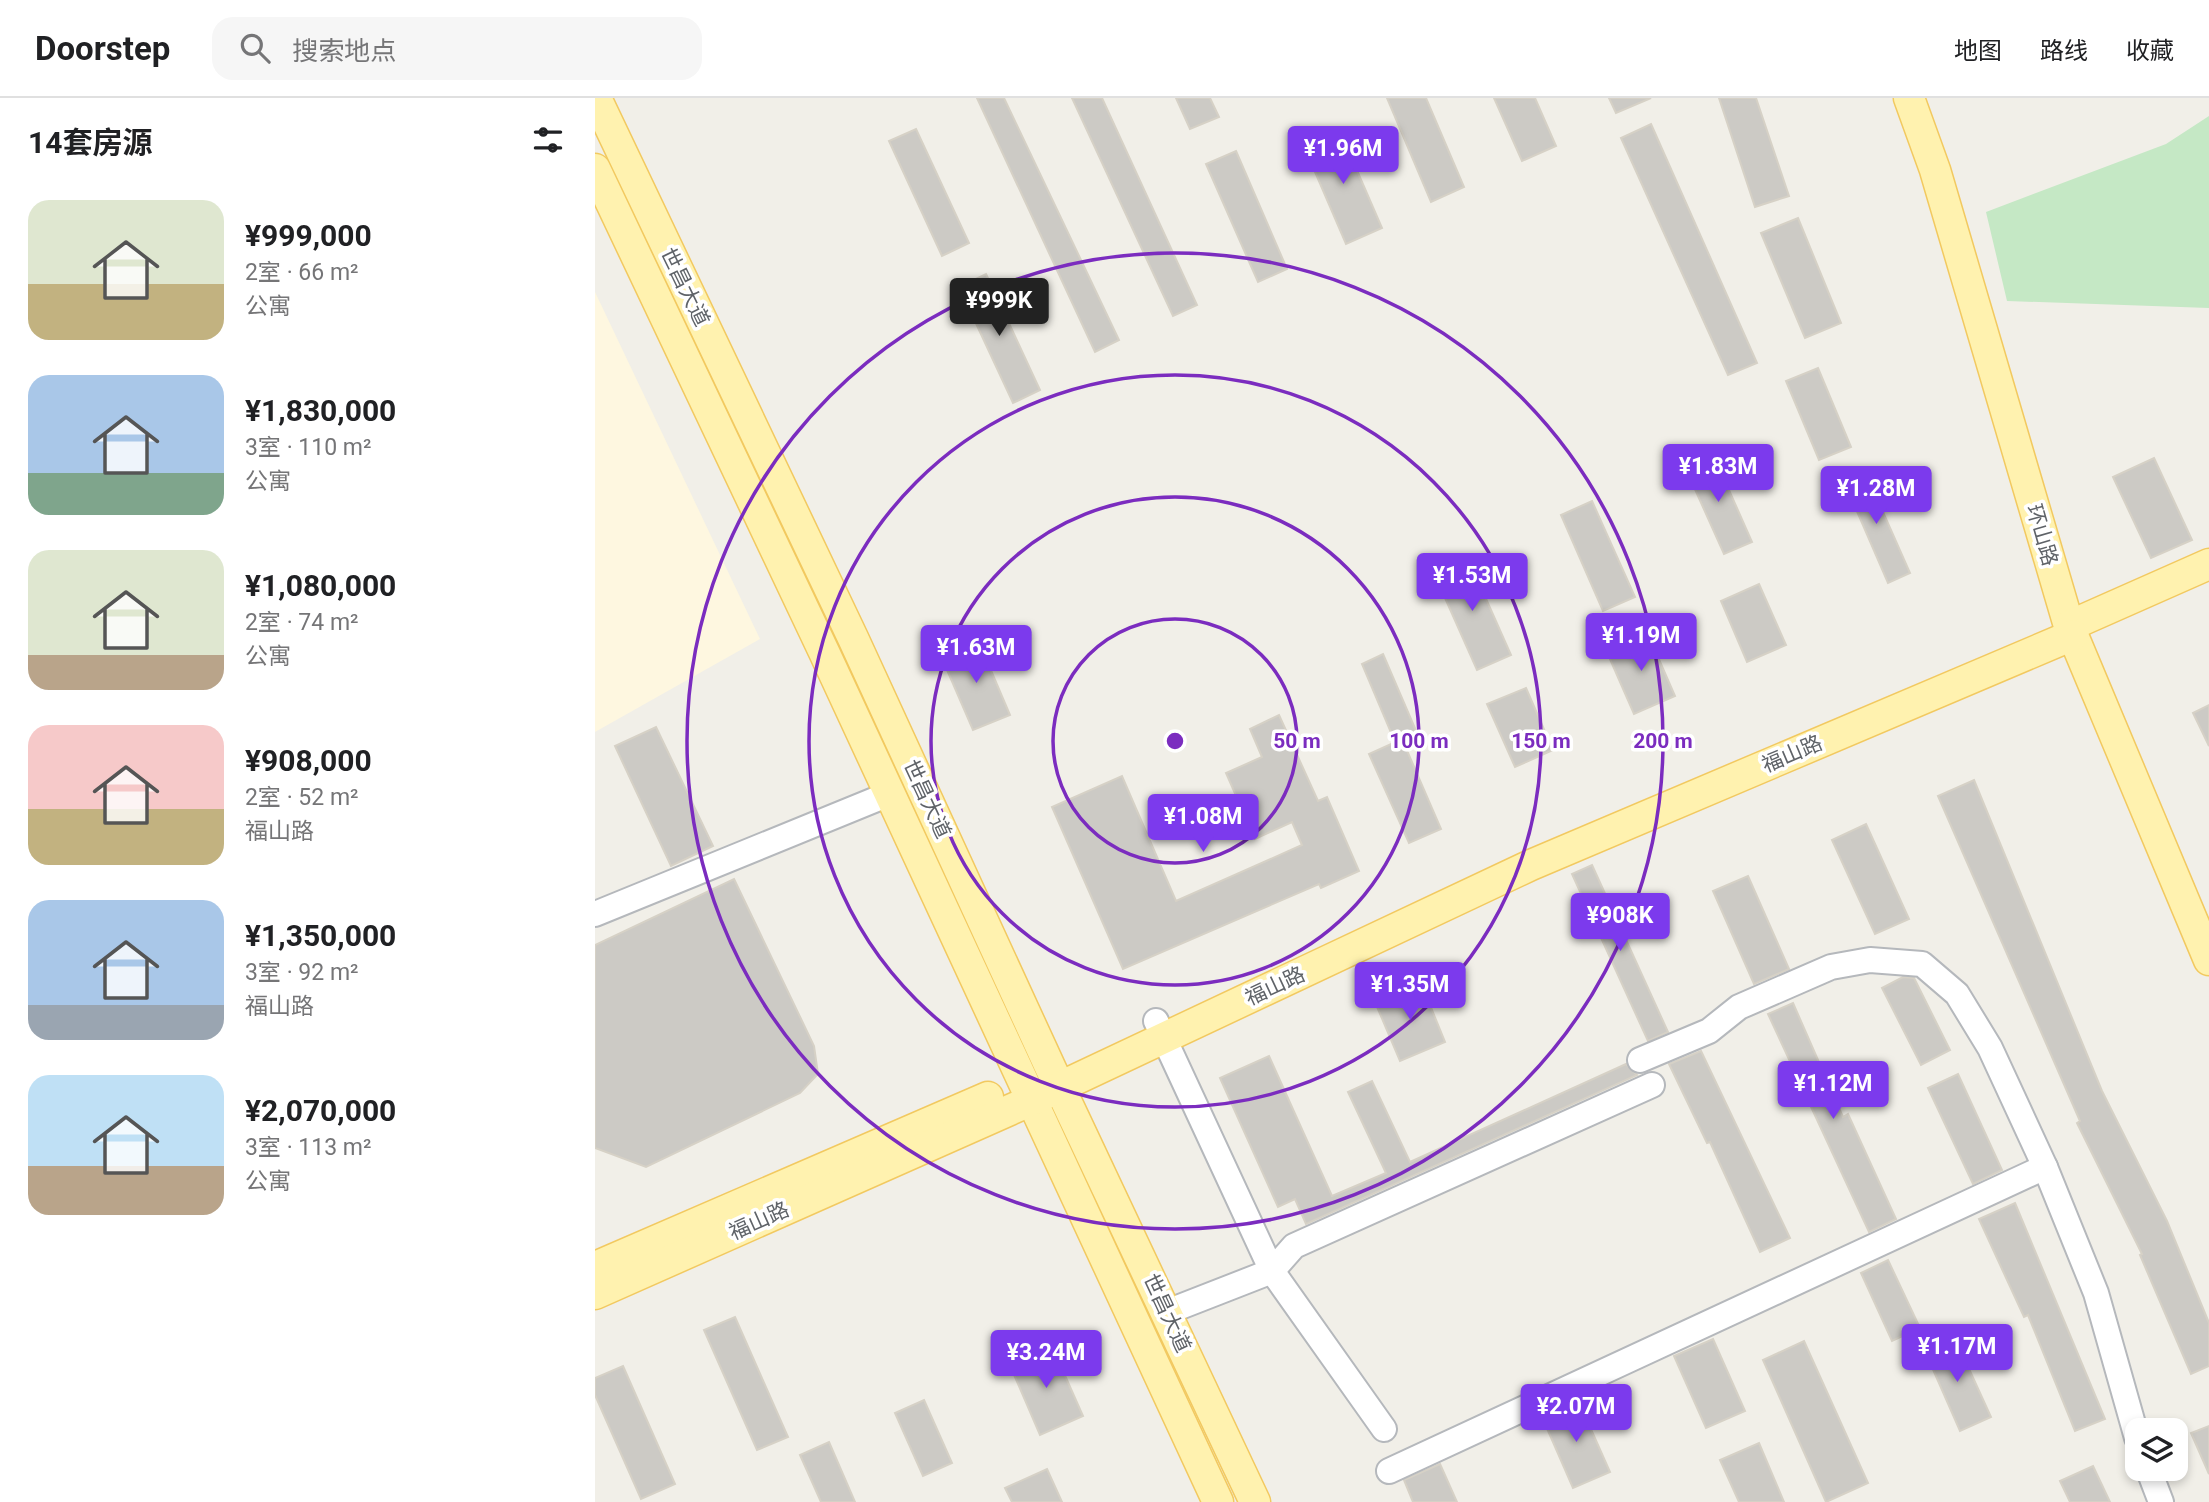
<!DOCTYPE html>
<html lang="zh">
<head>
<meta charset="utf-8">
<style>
  :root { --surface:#fff; --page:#f6f6f6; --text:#202124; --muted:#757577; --line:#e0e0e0; --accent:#7c3aed }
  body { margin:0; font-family:Roboto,"Noto Sans SC",sans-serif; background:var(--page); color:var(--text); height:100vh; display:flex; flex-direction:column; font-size:26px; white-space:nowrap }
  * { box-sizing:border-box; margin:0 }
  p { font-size:23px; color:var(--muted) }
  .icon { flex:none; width:38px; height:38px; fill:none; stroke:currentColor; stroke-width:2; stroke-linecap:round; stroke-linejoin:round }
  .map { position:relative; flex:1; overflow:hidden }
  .details { display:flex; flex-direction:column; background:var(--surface); width:595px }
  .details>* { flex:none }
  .controls { position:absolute; left:1530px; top:1320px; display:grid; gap:14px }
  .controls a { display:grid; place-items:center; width:63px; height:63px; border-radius:14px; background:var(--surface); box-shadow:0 4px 10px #0003; font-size:35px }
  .price { position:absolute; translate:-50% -60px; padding:0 16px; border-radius:7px; background:var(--accent); color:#fff; font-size:23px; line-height:46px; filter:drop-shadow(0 2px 4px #0008) }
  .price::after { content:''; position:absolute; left:50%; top:42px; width:21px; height:16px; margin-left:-10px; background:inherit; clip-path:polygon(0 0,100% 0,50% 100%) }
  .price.current { background:#222; color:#fff }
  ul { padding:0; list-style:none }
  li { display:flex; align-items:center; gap:21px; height:175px; padding:0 28px }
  li span { display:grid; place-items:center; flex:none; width:196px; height:140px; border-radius:21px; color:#555 }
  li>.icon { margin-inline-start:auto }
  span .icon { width:84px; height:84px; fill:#fffc; stroke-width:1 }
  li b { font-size:30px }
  h2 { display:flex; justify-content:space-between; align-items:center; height:84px; padding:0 28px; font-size:30px }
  header { display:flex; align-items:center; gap:42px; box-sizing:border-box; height:98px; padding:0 35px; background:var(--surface); border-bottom:2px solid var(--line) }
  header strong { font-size:33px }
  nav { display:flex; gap:38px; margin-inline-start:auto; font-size:24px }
  .search { width:490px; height:63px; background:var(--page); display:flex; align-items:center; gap:18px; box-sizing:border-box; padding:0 24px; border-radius:21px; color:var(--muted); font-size:26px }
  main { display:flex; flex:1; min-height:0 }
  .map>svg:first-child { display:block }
  .commercial { fill:#fef7e0 }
  .green { fill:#c5e8c5 }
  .building { fill:#cccac5; stroke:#d6d1c6; stroke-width:2 }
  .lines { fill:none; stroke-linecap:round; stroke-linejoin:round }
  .minor-casing { stroke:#b5b8bc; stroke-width:28 }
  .major-casing { stroke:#f2c960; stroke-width:33 }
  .minor { stroke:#fff; stroke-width:24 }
  .major { stroke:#fff2af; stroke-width:30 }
  .ring { fill:none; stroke:#7b2cbf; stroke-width:3.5 }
  .labels { text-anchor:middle; stroke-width:7; stroke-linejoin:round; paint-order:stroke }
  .street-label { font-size:21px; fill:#5f6368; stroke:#fff }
  .centre { fill:#7b2cbf; stroke:#fff; stroke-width:3.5 }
  .ring-label { font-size:21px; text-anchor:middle; font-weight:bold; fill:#7b2cbf; stroke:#fff; stroke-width:7; stroke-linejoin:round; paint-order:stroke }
</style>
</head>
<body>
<header>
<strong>Doorstep</strong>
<div class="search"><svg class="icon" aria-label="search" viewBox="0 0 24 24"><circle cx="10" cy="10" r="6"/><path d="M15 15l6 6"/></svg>搜索地点</div>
<nav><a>地图</a><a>路线</a><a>收藏</a></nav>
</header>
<main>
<section class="details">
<h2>14套房源<svg class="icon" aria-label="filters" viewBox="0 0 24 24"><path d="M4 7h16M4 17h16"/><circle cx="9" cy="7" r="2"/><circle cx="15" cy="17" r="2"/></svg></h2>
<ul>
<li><span style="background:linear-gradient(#dfe7d0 60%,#c2b280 0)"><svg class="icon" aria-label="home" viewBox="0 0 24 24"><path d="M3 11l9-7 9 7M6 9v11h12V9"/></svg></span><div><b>¥999,000</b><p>2室 · 66 m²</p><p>公寓</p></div></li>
<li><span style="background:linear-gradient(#a9c7e8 70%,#7fa58c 0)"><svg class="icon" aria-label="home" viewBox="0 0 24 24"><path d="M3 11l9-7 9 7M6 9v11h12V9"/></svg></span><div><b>¥1,830,000</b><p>3室 · 110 m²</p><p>公寓</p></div></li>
<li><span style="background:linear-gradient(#dfe7d0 75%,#b9a48a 0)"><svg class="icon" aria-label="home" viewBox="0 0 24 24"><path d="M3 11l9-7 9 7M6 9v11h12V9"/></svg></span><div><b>¥1,080,000</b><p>2室 · 74 m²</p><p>公寓</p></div></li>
<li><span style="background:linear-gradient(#f6c9c9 60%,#c2b280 0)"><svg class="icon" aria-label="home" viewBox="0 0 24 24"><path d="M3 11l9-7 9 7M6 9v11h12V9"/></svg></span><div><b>¥908,000</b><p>2室 · 52 m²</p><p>福山路</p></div></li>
<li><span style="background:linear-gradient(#a9c7e8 75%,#9aa5b1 0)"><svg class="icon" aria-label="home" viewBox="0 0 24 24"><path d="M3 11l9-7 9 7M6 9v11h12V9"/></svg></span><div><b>¥1,350,000</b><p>3室 · 92 m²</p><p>福山路</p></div></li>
<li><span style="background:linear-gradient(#bfe0f5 65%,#b9a48a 0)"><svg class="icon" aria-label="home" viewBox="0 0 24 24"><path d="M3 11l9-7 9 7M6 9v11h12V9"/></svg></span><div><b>¥2,070,000</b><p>3室 · 113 m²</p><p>公寓</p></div></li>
</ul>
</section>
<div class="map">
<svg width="1614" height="1404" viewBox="0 0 1614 1404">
  <rect width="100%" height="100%" fill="#f1efe8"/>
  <path class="commercial" d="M0,194L165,541L0,634Z"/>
  <path class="green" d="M1614,18V210L1412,203L1391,114L1571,46Z"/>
  <g class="building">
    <path d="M382,0H409L524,242L500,254Z"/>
    <path d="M477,0H507L602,207L578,218Z"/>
    <path d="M581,0H615L624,19L595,31Z"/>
    <path d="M792,0H831L869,89L836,104Z"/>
    <path d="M899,0H940L961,48L927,63Z"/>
    <path d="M1014,0H1056L1021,15Z"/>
    <path d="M1124,0H1161L1194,98L1160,109Z"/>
    <path d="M1056,26L1162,265L1133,277L1026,40Z"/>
    <path d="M321,31L374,145L347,158L294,43Z"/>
    <path d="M744,31L787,130L751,146L708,46Z"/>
    <path d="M641,53L692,171L663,184L611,66Z"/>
    <path d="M1203,120L1246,225L1210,240L1166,135Z"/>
    <path d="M391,176L445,292L418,305L364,189Z"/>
    <path d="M1223,270L1256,349L1224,362L1191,283Z"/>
    <path d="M1118,356L1157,444L1129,456L1090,369Z"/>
    <path d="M1559,360L1597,442L1556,460L1518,379Z"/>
    <path d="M1269,371L1315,475L1293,485L1248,381Z"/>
    <path d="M997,403L1040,499L1008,513L966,417Z"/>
    <path d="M872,458L916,557L882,572L838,473Z"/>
    <path d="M1164,486L1191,547L1152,564L1126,503Z"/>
    <path d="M1052,534L1080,598L1039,616L1011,552Z"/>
    <path d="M383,542L415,617L378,632L346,558Z"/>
    <path d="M788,556L822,635L800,644L767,566Z"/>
    <path d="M931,590L958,652L920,669L892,606Z"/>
    <path d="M1614,607V648L1598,615Z"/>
    <path d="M684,617L723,703L732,699L764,773L726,790L724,786L528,871L457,709L527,678L581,803L707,747L697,724L660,741L631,675L667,659L655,631Z"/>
    <path d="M61,629L118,748L76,768L20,648Z"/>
    <path d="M807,641L846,731L814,745L774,656Z"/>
    <path d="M1379,682L1507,993L1572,1123L1614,1225V1268L1596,1276L1545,1157L1547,1156L1482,1025L1485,1023L1343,698Z"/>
    <path d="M1271,726L1314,821L1280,836L1237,742Z"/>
    <path d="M997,767L1073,934L1053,943L977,776Z"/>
    <path d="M1153,778L1194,871L1159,886L1118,793Z"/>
    <path d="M139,781L219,948L223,976L205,995L51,1069L0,1050V847Z"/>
    <path d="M1308,879L1319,880L1355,952L1326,967L1287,890Z"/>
    <path d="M826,885L850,944L805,963L780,904Z"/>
    <path d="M1198,905L1248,1019L1253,1016L1301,1121L1274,1134L1173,916Z"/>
    <path d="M1106,953L1195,1140L1165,1154L1115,1044L1112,1045L1074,966Z"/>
    <path d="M674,958L737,1098L791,1075L753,994L777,983L815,1064L1031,966L1042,977L711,1126L700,1101L683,1109L625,980Z"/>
    <path d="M1363,976L1407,1072L1378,1086L1333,990Z"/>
    <path d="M1420,1105L1510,1321L1480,1333L1433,1217L1429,1219L1384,1121Z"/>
    <path d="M1293,1162L1325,1230L1297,1243L1266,1175Z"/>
    <path d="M140,1219L193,1339L162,1352L109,1232Z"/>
    <path d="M1359,1238L1396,1319L1365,1333L1329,1251Z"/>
    <path d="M1118,1241L1150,1313L1111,1330L1079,1258Z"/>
    <path d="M1209,1243L1273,1385L1231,1404L1168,1262Z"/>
    <path d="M456,1246L488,1318L445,1337L414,1265Z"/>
    <path d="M28,1268L80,1386L46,1401L0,1297V1280Z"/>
    <path d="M329,1302L357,1365L328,1378L300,1315Z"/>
    <path d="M983,1302L1015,1374L978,1390L947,1319Z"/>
    <path d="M1614,1328V1376L1596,1335Z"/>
    <path d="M234,1344L260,1404H226L205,1357Z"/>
    <path d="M1164,1345L1189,1404H1144L1125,1362Z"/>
    <path d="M845,1366L862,1404H818L809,1382Z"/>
    <path d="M1498,1368L1515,1404H1475L1465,1383Z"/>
    <path d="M452,1371L467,1404H417L410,1390Z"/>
  </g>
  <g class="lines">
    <defs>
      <g id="minor">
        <path d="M0,816L294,696"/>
        <path d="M561,923L677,1173L789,1331"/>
        <path d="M1045,962L1114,933L1144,909L1236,869L1275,862L1327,866L1362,896L1395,950L1450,1069L1501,1195L1542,1340"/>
        <path d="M572,1214L677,1173L699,1148L1057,987"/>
        <path d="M1553,1370L1566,1404"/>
        <path d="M794,1373L1450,1069"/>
      </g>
      <g id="major">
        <path d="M1,0L258,540L456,971L660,1404"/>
        <path d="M1314,0L1340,72L1474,528L1614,862"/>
        <path d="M0,71L229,554L623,1404"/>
        <path d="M1474,528L1614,466"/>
        <path d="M0,1169L393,999"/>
        <path d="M0,1196L435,1003L936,767L1478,537"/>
      </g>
    </defs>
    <use href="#minor" class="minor-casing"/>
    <use href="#major" class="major-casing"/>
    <use href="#minor" class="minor"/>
    <use href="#major" class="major"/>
  </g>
  <g class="ring">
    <circle cx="580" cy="643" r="122"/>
    <circle cx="580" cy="643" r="244"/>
    <circle cx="580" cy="643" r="366"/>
    <circle cx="580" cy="643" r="488"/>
  </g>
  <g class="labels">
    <g class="street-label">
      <text transform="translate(90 189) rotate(64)" y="7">世昌大道</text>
      <text transform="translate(1447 437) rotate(74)" y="7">环山路</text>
      <text transform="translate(1197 656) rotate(-23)" y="7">福山路</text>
      <text transform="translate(332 701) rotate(65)" y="7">世昌大道</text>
      <text transform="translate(680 888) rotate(-25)" y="7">福山路</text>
      <text transform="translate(164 1123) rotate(-24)" y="7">福山路</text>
      <text transform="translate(572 1215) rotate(65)" y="7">世昌大道</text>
    </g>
  </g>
  <circle cx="580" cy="643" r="10" class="centre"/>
  <g class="ring-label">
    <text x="702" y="650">50 m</text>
    <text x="824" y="650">100 m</text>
    <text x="946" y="650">150 m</text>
    <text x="1068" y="650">200 m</text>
  </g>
</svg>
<div class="controls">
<a><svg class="icon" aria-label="layers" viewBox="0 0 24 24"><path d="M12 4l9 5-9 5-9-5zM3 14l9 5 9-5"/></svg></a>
</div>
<b class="price" style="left:748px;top:88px">¥1.96M</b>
<b class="price current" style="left:404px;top:240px">¥999K</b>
<b class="price" style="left:1123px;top:406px">¥1.83M</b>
<b class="price" style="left:1281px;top:428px">¥1.28M</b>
<b class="price" style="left:877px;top:515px">¥1.53M</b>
<b class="price" style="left:1046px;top:575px">¥1.19M</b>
<b class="price" style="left:381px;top:587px">¥1.63M</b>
<b class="price" style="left:608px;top:756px">¥1.08M</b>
<b class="price" style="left:1025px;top:855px">¥908K</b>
<b class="price" style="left:815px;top:924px">¥1.35M</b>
<b class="price" style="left:1238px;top:1023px">¥1.12M</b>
<b class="price" style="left:1362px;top:1286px">¥1.17M</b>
<b class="price" style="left:451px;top:1292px">¥3.24M</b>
<b class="price" style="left:981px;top:1346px">¥2.07M</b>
</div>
</main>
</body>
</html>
